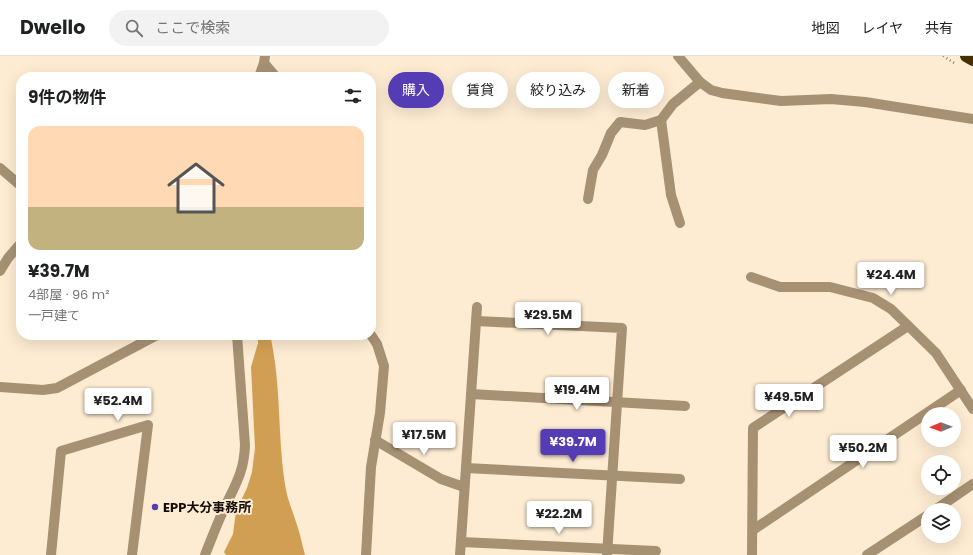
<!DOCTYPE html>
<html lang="ja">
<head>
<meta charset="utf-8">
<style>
  :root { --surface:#fff; --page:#f2f2f2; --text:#202124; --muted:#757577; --line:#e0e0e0; --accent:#543cb4 }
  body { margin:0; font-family:Poppins,"Noto Sans JP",sans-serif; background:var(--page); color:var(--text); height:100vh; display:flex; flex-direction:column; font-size:15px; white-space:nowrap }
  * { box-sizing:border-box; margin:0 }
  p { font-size:13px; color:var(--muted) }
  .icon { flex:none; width:22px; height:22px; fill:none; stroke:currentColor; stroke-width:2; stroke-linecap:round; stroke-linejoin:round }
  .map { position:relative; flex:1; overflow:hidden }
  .details { position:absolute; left:16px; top:16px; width:360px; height:268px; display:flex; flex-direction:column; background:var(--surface); border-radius:16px; box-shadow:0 4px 16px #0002 }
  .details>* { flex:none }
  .guide { position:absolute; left:388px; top:16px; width:380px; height:36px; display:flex; gap:8px }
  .needle { width:26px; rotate:269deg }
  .controls { position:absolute; left:921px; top:351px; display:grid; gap:8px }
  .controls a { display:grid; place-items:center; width:40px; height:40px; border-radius:50%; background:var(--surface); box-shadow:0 4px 16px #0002; font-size:20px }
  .price { position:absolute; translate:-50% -34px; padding:0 9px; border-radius:4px; background:#fff; color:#222; font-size:13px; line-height:26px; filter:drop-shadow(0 1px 2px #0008) }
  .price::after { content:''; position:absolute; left:50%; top:24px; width:12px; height:9px; margin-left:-6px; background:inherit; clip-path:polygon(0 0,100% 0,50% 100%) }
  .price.active { background:var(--accent); color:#fff }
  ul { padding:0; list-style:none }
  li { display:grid; align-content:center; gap:8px; height:212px; padding:0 12px }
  li span { display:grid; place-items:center; height:124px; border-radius:12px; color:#555 }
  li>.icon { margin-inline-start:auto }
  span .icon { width:72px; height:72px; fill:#fffc; stroke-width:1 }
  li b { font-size:17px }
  h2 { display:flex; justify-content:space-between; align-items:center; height:48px; padding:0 12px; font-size:17px }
  .pill { padding:0 14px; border-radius:18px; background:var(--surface); box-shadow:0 4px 16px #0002; font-size:14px; line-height:36px }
  .pill.active { background:var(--accent); color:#fff }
  header { display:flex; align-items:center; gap:24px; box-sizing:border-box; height:56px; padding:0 20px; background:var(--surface); border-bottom:1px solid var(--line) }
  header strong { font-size:19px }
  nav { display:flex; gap:22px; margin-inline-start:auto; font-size:14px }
  .search { width:280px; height:36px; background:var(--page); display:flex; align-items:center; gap:10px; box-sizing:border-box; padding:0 14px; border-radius:22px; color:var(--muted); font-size:15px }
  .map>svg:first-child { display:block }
  .forest { fill:#d19f53 }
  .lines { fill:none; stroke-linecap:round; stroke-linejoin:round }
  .path { stroke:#8a7e6e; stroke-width:2.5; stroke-dasharray:1 3; stroke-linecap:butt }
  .minor { stroke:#a79173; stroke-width:10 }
  .highway { stroke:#472f02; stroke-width:12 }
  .poi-dot { fill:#543cb4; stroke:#fdebd2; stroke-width:1.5 }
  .labels { text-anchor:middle; stroke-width:4; stroke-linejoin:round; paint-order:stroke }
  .poi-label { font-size:13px; font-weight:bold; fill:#120c05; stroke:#fdebd2; text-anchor:start }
</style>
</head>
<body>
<header>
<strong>Dwello</strong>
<div class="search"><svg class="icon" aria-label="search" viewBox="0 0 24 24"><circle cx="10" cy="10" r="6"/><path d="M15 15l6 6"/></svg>ここで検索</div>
<nav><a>地図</a><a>レイヤ</a><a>共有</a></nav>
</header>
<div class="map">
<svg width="973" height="499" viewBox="0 0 973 499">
  <rect width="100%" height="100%" fill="#fdebd2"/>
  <path class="forest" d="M258,279H270C282,330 277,383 286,434C288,445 293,456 296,466C300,477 302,488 305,499H226L224,496L233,478L236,455L247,432L252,416L255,392L251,311L258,287Z"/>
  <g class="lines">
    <path class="path" d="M943,0L956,8"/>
    <g class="minor">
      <path d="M678,0L700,26L711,34L722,37L781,45L831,43L865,46L973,63"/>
      <path d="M264,7L276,21"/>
      <path d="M259,21L264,7L265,0"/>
      <path d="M661,64L671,139L680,167"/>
      <path d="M0,112L21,130"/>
      <path d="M588,143L593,114L602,99L611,77L620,66L645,69L661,64L673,48L700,26"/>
      <path d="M0,215L8,202L21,187"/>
      <path d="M751,221L780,231H830L873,242L891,253L936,297L973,353"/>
      <path d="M476,265L622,272L607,499"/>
      <path d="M0,331L43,334L57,332L157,279"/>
      <path d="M471,338L685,350"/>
      <path d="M375,384L441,423L464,431"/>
      <path d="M466,412L680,423"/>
      <path d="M935,454L973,428"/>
      <path d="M753,474L961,334"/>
      <path d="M461,486L656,495"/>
      <path d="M51,499L61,395L148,369L132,499"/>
      <path d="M205,499C211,484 217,468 224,453C235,429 244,417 245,389L237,279"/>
      <path d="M366,499L371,411L380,357L384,310L377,288L371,279"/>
      <path d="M460,499L477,251"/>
      <path d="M752,499L753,372L908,270"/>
      <path d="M867,499L928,459"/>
    </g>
    <path class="highway" d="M966,0L973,4"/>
  </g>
  <circle class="poi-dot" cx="155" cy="451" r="4"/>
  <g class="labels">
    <g class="poi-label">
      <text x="163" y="456">EPP大分事務所</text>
    </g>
  </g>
</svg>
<div class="controls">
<a><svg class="needle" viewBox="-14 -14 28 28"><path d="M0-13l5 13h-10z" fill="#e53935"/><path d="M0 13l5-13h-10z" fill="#757577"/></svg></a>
<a><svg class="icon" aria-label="locate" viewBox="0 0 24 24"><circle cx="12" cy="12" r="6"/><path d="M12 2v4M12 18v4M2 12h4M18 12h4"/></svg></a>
<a><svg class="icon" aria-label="layers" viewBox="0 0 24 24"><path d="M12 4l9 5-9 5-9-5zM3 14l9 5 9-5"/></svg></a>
</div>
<b class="price" style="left:891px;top:240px">¥24.4M</b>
<b class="price" style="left:548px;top:280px">¥29.5M</b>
<b class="price" style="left:577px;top:355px">¥19.4M</b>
<b class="price" style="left:789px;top:362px">¥49.5M</b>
<b class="price" style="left:118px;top:366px">¥52.4M</b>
<b class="price" style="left:424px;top:400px">¥17.5M</b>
<b class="price active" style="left:573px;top:407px">¥39.7M</b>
<b class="price" style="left:863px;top:413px">¥50.2M</b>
<b class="price" style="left:559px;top:479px">¥22.2M</b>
<div class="guide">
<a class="pill active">購入</a>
<a class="pill">賃貸</a>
<a class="pill">絞り込み</a>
<a class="pill">新着</a>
</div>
<section class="details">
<h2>9件の物件<svg class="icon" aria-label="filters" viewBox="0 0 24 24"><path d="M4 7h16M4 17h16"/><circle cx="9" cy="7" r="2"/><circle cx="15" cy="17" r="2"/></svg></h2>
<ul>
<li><span style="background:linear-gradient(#ffd9b3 65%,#c2b280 0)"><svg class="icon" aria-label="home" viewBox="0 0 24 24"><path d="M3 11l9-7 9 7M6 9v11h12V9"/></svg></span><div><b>¥39.7M</b><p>4部屋 · 96 m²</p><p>一戸建て</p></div></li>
</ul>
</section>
</div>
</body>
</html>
